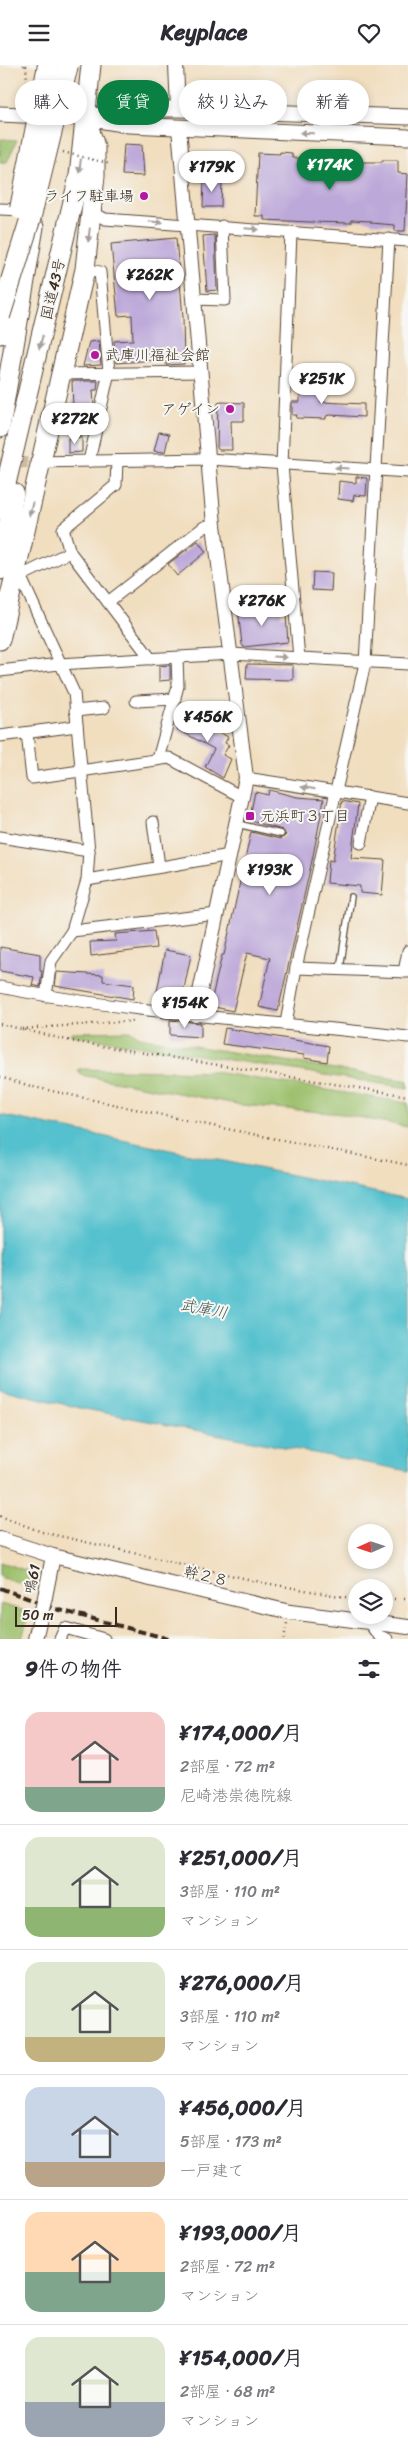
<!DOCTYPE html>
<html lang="ja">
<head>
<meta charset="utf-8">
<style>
  :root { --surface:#fff; --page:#f2f2f3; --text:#2b2b33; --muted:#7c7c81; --line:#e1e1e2; --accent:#0b8043 }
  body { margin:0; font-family:Sriracha,"Klee One",sans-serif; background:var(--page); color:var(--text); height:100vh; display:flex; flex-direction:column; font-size:19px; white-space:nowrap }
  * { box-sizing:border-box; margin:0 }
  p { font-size:16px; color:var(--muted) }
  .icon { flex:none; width:28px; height:28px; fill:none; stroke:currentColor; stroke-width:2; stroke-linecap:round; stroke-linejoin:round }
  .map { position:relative; height:1574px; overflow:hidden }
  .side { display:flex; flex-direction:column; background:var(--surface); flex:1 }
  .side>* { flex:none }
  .top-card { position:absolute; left:15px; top:15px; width:379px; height:45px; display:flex; gap:10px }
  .needle { width:32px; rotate:267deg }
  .buttons { position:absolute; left:348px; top:1459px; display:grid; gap:10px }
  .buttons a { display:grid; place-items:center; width:45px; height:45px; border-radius:50%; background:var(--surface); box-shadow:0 2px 8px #0003; font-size:25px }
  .scale { position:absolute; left:15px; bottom:12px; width:102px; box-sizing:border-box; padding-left:5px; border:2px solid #3b2a1e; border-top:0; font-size:14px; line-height:18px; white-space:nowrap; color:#3b2a1e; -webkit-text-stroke:4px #f6f6f2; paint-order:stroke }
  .price { position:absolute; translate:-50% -42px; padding:0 11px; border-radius:18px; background:#fff; color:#222; font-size:16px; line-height:32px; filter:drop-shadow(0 1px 2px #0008) }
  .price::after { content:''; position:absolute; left:50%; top:30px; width:15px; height:11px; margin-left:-8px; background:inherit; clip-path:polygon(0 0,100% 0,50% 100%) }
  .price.on { background:var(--accent); color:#fff }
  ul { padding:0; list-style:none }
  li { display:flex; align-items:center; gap:15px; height:125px; padding:0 25px }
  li+li { border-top:1px solid var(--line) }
  li span { display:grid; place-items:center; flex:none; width:140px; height:100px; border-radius:15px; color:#555 }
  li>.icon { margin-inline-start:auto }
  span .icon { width:60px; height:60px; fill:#fffc; stroke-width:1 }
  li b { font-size:21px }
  h2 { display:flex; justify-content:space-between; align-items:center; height:60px; padding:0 25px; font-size:21px }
  .tag { padding:0 18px; border-radius:22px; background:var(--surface); box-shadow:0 2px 8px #0003; font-size:18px; line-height:45px }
  .tag.on { background:var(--accent); color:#fff }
  header { display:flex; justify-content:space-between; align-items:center; height:65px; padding:0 25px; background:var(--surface); font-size:22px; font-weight:800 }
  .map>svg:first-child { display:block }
  .green { fill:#9bc06b; stroke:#6b7544 }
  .water { fill:#55c1ce; stroke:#487676 }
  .building { fill:#bda9d9 }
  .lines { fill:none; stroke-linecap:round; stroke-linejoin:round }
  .minor-tunnel { stroke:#cdba9f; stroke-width:11; stroke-dasharray:11 5.5; stroke-linecap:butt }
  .service-casing { stroke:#564536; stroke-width:8 }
  .minor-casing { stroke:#564536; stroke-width:13 }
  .tertiary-casing { stroke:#564536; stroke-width:16 }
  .secondary-casing { stroke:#564536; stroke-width:17 }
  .trunk-casing { stroke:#564536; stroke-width:21 }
  .path { stroke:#564536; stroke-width:2.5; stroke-dasharray:1 4; stroke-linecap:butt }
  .service { stroke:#fff; stroke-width:5.5 }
  .minor { stroke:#fff; stroke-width:11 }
  .tertiary { stroke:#fff; stroke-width:14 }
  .secondary { stroke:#fff; stroke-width:15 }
  .trunk { stroke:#fff; stroke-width:19 }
  .rail { stroke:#3b2a1e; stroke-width:4; stroke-dasharray:8 4; stroke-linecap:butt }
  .tertiary-bridge-casing { stroke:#564536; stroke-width:16; stroke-linecap:butt }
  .motorway-bridge-casing { stroke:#564536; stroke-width:22; stroke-linecap:butt }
  .path-bridge { stroke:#564536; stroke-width:2.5; stroke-dasharray:1 4; stroke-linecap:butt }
  .tertiary-bridge { stroke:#fff; stroke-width:14 }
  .motorway-bridge { stroke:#fff; stroke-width:20 }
  .oneway { fill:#a79f9a }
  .poi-dot { fill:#b5179e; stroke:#f6f6f2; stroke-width:2 }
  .labels { text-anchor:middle; stroke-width:4; stroke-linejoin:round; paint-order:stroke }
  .poi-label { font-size:15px; fill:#3b2a1e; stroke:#f6f6f2; text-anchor:end }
  .street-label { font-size:15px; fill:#3b2a1e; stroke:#f6f6f2 }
  .water-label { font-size:16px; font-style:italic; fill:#435753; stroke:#f6f6f2 }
</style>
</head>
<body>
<header><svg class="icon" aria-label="menu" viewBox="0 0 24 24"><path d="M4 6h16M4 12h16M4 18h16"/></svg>Keyplace<svg class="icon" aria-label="heart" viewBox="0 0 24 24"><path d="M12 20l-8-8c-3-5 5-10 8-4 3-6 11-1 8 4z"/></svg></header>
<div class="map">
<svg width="408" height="1574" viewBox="0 0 408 1574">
  <rect width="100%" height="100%" fill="#f6f6f2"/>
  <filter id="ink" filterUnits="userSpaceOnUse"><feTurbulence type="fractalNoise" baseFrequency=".02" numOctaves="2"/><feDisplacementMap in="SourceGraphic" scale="10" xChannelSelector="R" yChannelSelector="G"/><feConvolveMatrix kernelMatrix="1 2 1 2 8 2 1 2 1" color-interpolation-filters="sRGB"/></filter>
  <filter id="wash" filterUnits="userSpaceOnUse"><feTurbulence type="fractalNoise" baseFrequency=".0096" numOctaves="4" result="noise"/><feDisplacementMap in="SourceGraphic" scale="20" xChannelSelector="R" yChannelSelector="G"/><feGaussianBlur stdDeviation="1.12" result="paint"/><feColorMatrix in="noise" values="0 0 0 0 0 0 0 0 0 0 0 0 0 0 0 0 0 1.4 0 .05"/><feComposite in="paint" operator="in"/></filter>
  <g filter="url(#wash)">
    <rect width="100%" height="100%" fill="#f1debf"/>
    <g class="green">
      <path d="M1,74L17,75L7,97H0Z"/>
      <path d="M131,966L139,972L408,1016V1023L71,970V967Z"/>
      <path d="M78,1004L215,1007L408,1038V1062L342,1049L242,1040L81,1010Z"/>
      <path d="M0,1497L28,1506L35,1524L0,1512Z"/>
      <path d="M0,1539L29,1547L22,1574H0Z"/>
    </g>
    <path class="water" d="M0,1050L408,1134V1406L80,1343L0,1324Z"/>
    <g id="blocks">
      <g class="building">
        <path d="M124,79L142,80L144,111L122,110Z"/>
        <path d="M280,87L292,88V93L317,94V97H382V95H398V108L408,109L405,166H395V160L371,158V156L351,155V158L311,157L264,155V151H255L258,88L280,89Z"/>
        <path d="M204,114L222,115L221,142H203Z"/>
        <path d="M215,170L217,225L207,226L203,171Z"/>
        <path d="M176,173L183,252L184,299L166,300V294L116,298L114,276L133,275L132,250L118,251L111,179Z"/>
        <path d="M99,276L101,300L83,301L89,277Z"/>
        <path d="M72,316H98L97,325H93L94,341L87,370L74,371Z"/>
        <path d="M300,319H322L321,337L364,339V352L330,350L326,351V354L296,353L297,350H292V337H300Z"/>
        <path d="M222,337L244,338V356H231L232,385H219L217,383L218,338Z"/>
        <path d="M159,367L169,369L165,387L154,386Z"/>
        <path d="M82,372V387L68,388V373Z"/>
        <path d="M356,412L367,413L366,431L354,430L353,436L338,434L339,416L356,418Z"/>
        <path d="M198,476L206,487L177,511L168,499Z"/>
        <path d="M313,507L332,508L331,526L312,525Z"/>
        <path d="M265,542L266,544L281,543V551L286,550L288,577L244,582L242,580L238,544Z"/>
        <path d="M247,599L293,600V615L246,614Z"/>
        <path d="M170,600V615L159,616V601Z"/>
        <path d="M183,648L228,672L225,678L229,680L223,690L231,694L223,713L205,702L214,684L177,664Z"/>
        <path d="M269,725L297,732L324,734L313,791L278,946L259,942L270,893L247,888L233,946L210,941L222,890H224L251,767L280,774L286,770L282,765L252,756L254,747L251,746L255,727L268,730Z"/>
        <path d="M342,736L358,739L351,793L385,795L382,830L360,828V821L327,818L329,795L333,796Z"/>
        <path d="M154,866L156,883L91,891L90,877L116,876L115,869Z"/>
        <path d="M0,882L40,889V906H42L40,922L32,920L34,912L0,906Z"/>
        <path d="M165,885L191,890L181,938L156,932Z"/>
        <path d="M57,907L103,910V916L134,920L133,934L55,921Z"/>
        <path d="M170,955L201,958V972L170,970Z"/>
        <path d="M225,963L329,981L327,997L304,993V990L222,979Z"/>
      </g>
    </g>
  </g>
  <g filter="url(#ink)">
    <use href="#blocks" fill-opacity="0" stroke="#564536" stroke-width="1"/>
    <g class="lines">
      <path class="minor-tunnel" d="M0,399L35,397"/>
      <defs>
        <g id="service">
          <path d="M237,759L281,769"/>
          <path d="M340,904L351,832"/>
        </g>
        <g id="minor">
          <path d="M0,144L24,145"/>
          <path d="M92,147L105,154L408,176"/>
          <path d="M291,167L282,400L299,593"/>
          <path d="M85,204L100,207L109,307L89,396"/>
          <path d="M193,234L225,235L222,161"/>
          <path d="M61,309L200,307"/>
          <path d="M117,396L116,420L63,464L70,487L151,594"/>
          <path d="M36,397L209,394L408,407"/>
          <path d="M16,511L23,517L74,628L89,786L87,815L72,866L51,896L46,931"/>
          <path d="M16,511L23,510L70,487"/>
          <path d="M108,537L204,462L214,460"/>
          <path d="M0,606L59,599L231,589L408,599"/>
          <path d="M136,636L175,634"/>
          <path d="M75,646L104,643"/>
          <path d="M27,668L32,713L169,693L242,732"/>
          <path d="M0,671L77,661"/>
          <path d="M158,694L178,621L177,593"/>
          <path d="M246,713L408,738"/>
          <path d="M153,757L159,801"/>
          <path d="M0,772L89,786"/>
          <path d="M361,778L370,732"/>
          <path d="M87,815L230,790"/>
          <path d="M72,866L217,849"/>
          <path d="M296,903L408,907"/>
          <path d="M404,907L408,886"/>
          <path d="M0,922C134,949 272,956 408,972"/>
          <path d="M286,958L296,903L365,598L389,174"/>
          <path d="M369,1558L379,1571L387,1574"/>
          <path d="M60,1574L65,1563L104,1574"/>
        </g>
        <g id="tertiary">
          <path d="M176,0L178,44"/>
          <path d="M179,63L214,460L246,713L195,950"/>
          <path d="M0,1474L53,1491L290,1547L408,1562"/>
          <path d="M45,1532L53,1491"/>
          <path d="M35,1574L40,1553"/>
        </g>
        <g id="secondary">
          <path d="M0,49L86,53L129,60L408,72"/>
          <path d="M90,52L127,44H178L408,52"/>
        </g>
        <g id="trunk">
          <path d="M0,269L8,236"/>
          <path d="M0,363L34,162"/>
          <path d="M0,444L79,111L91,0"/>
          <path d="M0,505L14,428"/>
          <path d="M0,575L85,204L95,111V82L86,53"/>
        </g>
      </defs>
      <use href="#service" class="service-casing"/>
      <use href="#minor" class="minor-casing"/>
      <use href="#tertiary" class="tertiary-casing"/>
      <use href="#secondary" class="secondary-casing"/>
      <use href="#trunk" class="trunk-casing"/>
      <g class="path">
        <path d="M24,0L23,2L26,1L27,17"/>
        <path d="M0,959L71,976L408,1031"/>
        <path d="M22,964L133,956"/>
        <path d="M0,1012L34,1022L222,1063L408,1100"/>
        <path d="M0,1451L42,1467L265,1518L356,1534"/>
        <path d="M35,1523L30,1522L33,1510L35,1511"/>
        <path d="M384,1534H408"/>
        <path d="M284,1574L287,1558"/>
      </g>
      <use href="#service" class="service"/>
      <use href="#minor" class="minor"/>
      <use href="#tertiary" class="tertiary"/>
      <use href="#secondary" class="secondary"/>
      <use href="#trunk" class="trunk"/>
      <path class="rail" d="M0,1523L56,1544L169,1574"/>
      <defs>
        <path id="tertiary-bridge" d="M40,1553L45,1532"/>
        <g id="motorway-bridge">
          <path d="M20,144L48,0"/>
          <path d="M0,251L30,155L68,0"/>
        </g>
      </defs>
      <use href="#tertiary-bridge" class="tertiary-bridge-casing"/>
      <use href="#motorway-bridge" class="motorway-bridge-casing"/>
      <path class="path-bridge" d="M63,87L110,99"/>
      <use href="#tertiary-bridge" class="tertiary-bridge"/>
      <use href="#motorway-bridge" class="motorway-bridge"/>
    </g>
    <defs><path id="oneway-solid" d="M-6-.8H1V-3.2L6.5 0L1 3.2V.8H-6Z" transform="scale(1.25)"/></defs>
    <g class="oneway">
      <use href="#oneway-solid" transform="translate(307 68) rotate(-178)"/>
      <use href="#oneway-solid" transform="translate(80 101) rotate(97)"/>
      <use href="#oneway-solid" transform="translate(156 157) rotate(4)"/>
      <use href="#oneway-solid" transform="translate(252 164) rotate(5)"/>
      <use href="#oneway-solid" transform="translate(89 170) rotate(97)"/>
      <use href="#oneway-solid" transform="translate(41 277) rotate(104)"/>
      <use href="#oneway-solid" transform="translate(342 403) rotate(-177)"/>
      <use href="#oneway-solid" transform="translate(31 444) rotate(103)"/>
      <use href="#oneway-solid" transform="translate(280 592) rotate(3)"/>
      <use href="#oneway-solid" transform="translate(308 723) rotate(-171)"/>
    </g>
  </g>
  <g class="poi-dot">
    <circle cx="144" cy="131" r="5"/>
    <circle cx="95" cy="290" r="5"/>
    <circle cx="230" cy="344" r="5"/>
    <rect x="245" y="746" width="10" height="10" rx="2.5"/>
  </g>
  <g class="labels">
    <g class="poi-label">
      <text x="134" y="136">ライフ駐車場</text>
      <text x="105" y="295" text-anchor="start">武庫川福祉会館</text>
      <text x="220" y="349">アゲイン</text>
      <text x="260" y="756" text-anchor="start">元浜町３丁目</text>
    </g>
    <g class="street-label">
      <text transform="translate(53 224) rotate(-77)" y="5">国道43号</text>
      <text transform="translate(206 1511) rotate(13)" y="5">幹２８</text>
      <text transform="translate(32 1514) rotate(-78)" y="5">鳴61</text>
    </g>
    <g class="water-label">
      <text transform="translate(204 1243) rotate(11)" y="6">武庫川</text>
    </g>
  </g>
</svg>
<div class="buttons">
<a><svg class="needle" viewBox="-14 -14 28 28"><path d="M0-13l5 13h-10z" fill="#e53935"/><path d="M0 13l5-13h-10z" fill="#7c7c81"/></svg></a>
<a><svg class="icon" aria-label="layers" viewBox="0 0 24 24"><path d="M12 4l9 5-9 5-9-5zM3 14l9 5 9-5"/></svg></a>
</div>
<div class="scale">50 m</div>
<b class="price on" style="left:330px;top:126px">¥174K</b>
<b class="price" style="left:212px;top:128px">¥179K</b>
<b class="price" style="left:150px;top:236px">¥262K</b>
<b class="price" style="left:322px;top:340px">¥251K</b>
<b class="price" style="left:75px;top:380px">¥272K</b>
<b class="price" style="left:262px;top:562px">¥276K</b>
<b class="price" style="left:208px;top:678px">¥456K</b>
<b class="price" style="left:270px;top:831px">¥193K</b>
<b class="price" style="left:185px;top:964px">¥154K</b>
<div class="top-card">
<a class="tag">購入</a>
<a class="tag on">賃貸</a>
<a class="tag">絞り込み</a>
<a class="tag">新着</a>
</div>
</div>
<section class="side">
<h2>9件の物件<svg class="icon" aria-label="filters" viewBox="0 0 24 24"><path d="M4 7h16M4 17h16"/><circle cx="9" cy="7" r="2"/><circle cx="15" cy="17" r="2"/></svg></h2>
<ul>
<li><span style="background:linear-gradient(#f6c9c9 75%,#7fa58c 0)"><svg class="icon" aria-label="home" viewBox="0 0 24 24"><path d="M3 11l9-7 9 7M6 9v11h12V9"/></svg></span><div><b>¥174,000/月</b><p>2部屋 · 72 m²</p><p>尼崎港崇徳院線</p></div></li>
<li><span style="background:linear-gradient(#dfe7d0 70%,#8fb573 0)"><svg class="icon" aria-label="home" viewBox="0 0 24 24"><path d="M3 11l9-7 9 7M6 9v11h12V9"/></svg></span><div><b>¥251,000/月</b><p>3部屋 · 110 m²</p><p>マンション</p></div></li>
<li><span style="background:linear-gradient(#dfe7d0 75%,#c2b280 0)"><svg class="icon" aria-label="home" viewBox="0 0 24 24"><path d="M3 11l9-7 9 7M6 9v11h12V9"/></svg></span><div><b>¥276,000/月</b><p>3部屋 · 110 m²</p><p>マンション</p></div></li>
<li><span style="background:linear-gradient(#c9d6e8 75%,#b9a48a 0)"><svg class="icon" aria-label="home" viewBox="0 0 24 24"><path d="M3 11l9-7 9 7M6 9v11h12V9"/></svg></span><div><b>¥456,000/月</b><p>5部屋 · 173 m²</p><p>一戸建て</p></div></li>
<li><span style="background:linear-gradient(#ffd9b3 60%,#7fa58c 0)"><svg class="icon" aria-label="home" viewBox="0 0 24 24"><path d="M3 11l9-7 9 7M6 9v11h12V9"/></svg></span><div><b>¥193,000/月</b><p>2部屋 · 72 m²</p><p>マンション</p></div></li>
<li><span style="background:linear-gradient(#dfe7d0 65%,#9aa5b1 0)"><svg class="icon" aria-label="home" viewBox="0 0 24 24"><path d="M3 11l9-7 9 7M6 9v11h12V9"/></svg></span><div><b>¥154,000/月</b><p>2部屋 · 68 m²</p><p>マンション</p></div></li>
</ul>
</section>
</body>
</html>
